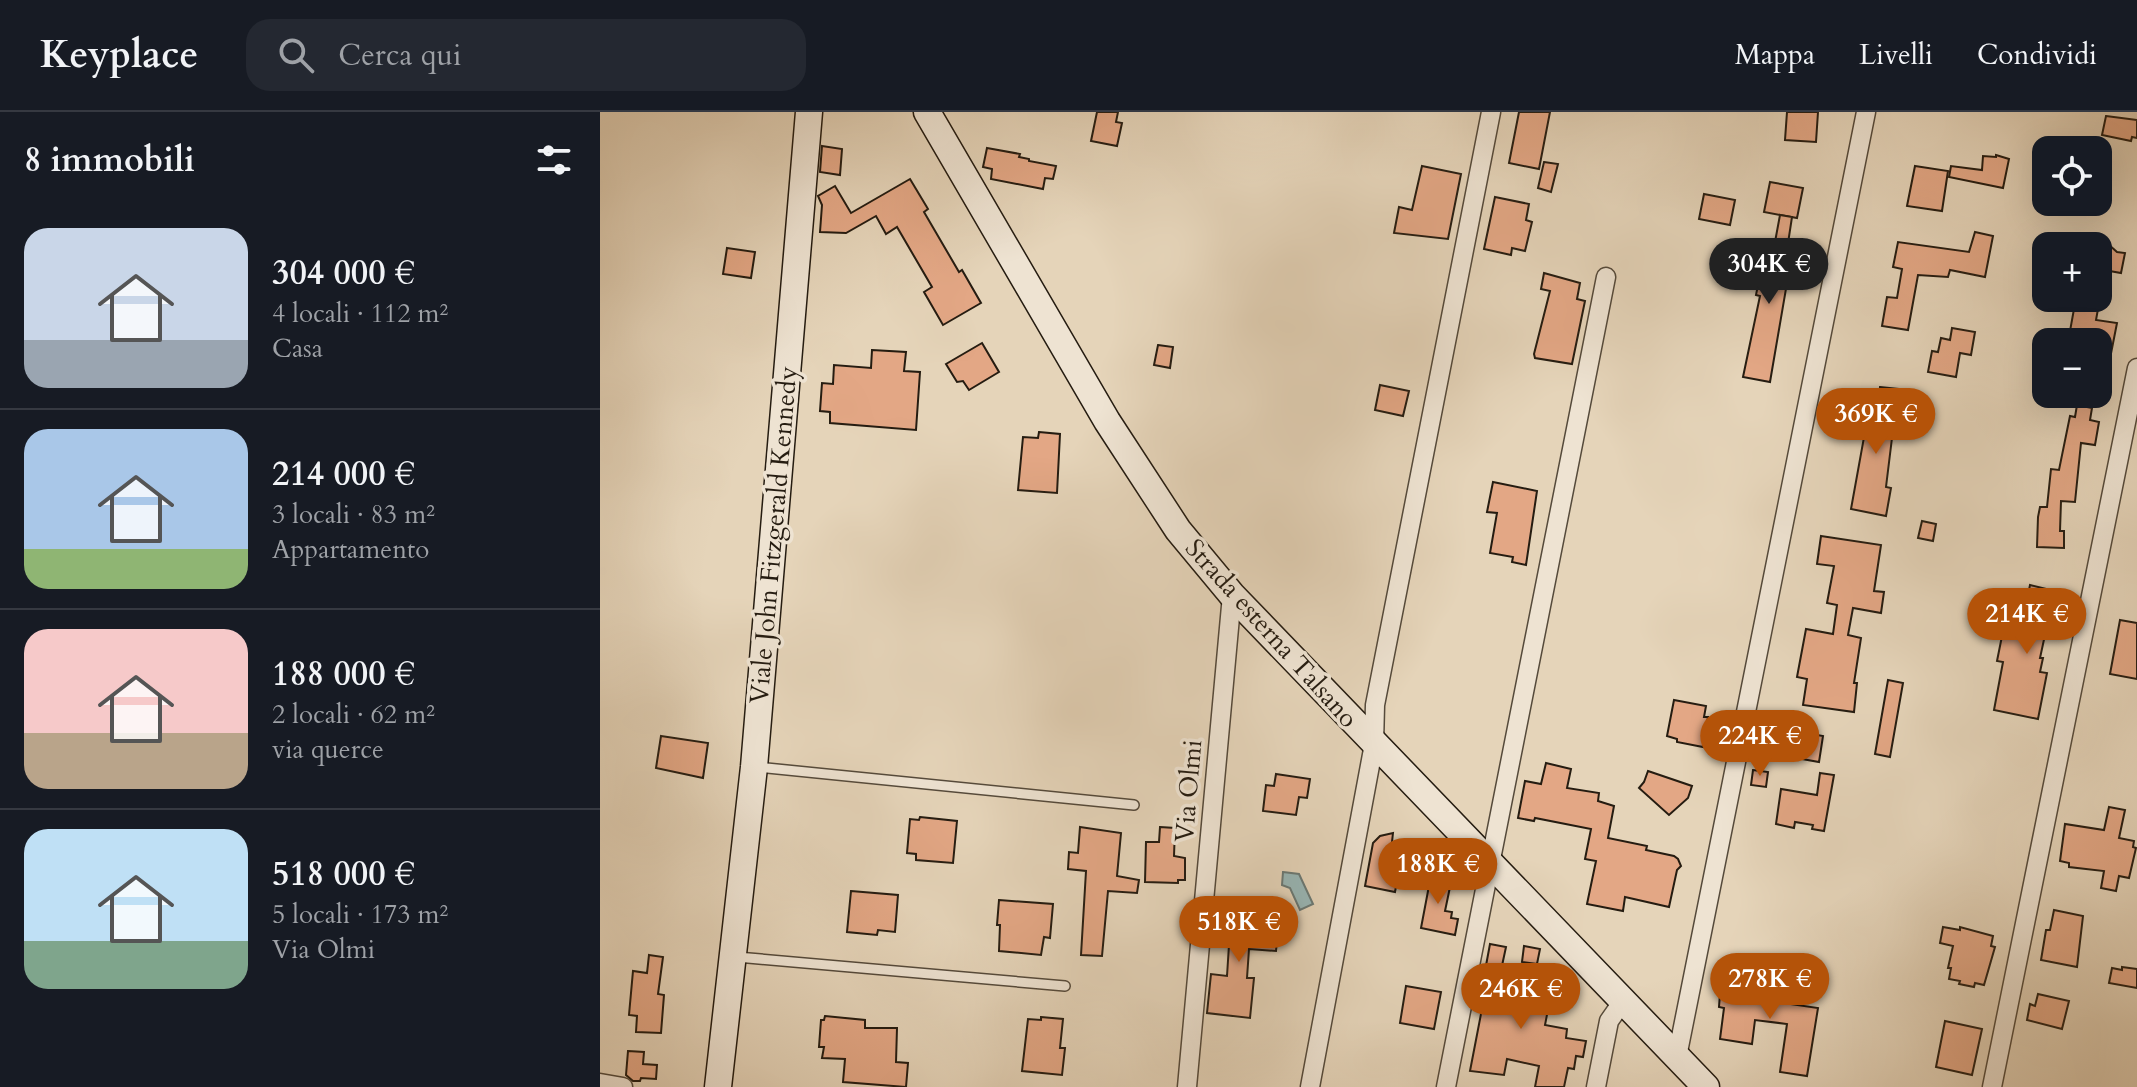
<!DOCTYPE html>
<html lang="it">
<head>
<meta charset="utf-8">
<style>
  :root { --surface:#171b24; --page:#242831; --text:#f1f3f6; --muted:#9ea1a6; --line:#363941; --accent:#b45309 }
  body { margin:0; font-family:Cardo,serif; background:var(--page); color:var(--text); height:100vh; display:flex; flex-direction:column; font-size:30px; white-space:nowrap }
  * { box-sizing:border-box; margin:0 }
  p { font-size:26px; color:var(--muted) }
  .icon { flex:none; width:44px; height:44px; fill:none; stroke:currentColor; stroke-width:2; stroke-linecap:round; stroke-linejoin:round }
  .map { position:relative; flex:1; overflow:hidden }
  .side { display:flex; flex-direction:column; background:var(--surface); width:600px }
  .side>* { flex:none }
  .controls { position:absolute; left:1432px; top:24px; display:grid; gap:16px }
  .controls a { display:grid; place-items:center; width:80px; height:80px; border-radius:16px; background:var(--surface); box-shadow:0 8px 32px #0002; font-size:40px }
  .price { position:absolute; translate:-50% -68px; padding:0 18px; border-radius:28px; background:var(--accent); color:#fff; font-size:26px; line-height:52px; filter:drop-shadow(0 2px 4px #0008) }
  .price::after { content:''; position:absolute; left:50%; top:48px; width:24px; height:18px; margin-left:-12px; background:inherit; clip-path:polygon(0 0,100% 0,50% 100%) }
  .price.current { background:#222; color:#fff }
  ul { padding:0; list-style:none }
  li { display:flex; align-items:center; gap:24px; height:200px; padding:0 24px }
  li+li { border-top:2px solid var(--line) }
  li span { display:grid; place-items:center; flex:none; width:224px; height:160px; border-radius:24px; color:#555 }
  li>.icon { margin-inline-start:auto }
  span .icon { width:96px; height:96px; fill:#fffc; stroke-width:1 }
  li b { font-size:34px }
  h2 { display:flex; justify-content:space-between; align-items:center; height:96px; padding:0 24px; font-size:34px }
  header { display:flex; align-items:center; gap:48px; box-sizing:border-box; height:112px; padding:0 40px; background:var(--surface); border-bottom:2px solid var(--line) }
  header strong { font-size:38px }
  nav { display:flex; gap:44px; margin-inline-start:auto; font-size:28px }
  .search { width:560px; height:72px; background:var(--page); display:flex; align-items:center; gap:20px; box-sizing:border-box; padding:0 28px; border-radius:24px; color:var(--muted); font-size:30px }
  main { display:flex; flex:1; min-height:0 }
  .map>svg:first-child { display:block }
  .water { fill:#98b7b7; stroke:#6a7975; stroke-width:2 }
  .building { fill:#e3a785; stroke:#251c11; stroke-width:2 }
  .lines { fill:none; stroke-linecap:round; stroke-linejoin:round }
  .lane-casing { stroke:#554a3b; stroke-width:12 }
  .street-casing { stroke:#554a3b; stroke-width:21 }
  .secondary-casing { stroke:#251c11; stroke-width:29 }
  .lane { stroke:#eee3d2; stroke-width:9 }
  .street { stroke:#eee3d2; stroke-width:18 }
  .secondary { stroke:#eee3d2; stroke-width:26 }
  .labels { text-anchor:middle; stroke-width:7; stroke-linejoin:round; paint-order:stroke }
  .street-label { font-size:26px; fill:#251c11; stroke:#eee3d2 }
</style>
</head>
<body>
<header>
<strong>Keyplace</strong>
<div class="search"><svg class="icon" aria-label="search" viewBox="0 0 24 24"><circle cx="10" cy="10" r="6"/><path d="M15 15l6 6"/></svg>Cerca qui</div>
<nav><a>Mappa</a><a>Livelli</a><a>Condividi</a></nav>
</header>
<main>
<section class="side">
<h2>8 immobili<svg class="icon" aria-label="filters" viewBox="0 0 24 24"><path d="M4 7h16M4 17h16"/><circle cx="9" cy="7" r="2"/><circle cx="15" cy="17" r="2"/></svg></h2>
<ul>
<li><span style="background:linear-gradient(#c9d6e8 70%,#9aa5b1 0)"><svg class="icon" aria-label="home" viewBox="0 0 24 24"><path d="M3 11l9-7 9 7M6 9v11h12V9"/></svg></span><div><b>304 000 €</b><p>4 locali · 112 m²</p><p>Casa</p></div></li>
<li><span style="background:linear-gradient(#a9c7e8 75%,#8fb573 0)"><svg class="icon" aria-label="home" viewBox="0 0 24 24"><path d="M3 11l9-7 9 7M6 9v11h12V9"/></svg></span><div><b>214 000 €</b><p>3 locali · 83 m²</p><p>Appartamento</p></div></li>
<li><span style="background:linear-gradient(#f6c9c9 65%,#b9a48a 0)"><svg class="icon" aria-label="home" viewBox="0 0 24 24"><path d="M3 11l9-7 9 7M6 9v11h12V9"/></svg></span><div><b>188 000 €</b><p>2 locali · 62 m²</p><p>via querce</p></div></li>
<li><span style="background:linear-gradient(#bfe0f5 70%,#7fa58c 0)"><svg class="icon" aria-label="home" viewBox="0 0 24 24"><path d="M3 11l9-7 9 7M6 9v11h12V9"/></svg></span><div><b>518 000 €</b><p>5 locali · 173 m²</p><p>Via Olmi</p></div></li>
</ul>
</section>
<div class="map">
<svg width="1537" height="975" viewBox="0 0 1537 975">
  <rect width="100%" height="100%" fill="#e5d4b9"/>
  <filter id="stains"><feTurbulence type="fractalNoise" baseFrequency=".0025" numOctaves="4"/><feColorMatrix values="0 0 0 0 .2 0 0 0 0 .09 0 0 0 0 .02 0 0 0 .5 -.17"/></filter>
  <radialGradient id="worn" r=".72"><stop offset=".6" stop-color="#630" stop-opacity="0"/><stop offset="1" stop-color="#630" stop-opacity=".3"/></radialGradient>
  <path class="water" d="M683,760L699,762L713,792L700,798L690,776L682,773Z"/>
  <g class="building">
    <path d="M497,0H518L516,10L522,11L517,34L491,29Z"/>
    <path d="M919,0H950L939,57L909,51Z"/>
    <path d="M1187,0H1218L1216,30L1185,28Z"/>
    <path d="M1506,4L1537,8V26L1532,25L1531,29L1502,23Z"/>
    <path d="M222,34L242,37L240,63L220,60Z"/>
    <path d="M387,36L420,42L419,45L429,47V49L456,54L453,67L445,66L443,77L391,67L392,57L383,55Z"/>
    <path d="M1396,43L1409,47L1403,76L1349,65L1351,54L1382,58L1383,44L1396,45Z"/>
    <path d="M944,50L958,52L951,80L938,76Z"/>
    <path d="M822,54L861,62L848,127L794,121L799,95L812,98Z"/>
    <path d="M1315,54L1348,59L1342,99L1307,94Z"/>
    <path d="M310,67L328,97L324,100L359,160L362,158L381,191L343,213L324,180L332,175L297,115L286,122L276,104L246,121L220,120L222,93L218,84L235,74L251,101Z"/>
    <path d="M1170,70L1203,76L1197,106L1164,100Z"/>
    <path d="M1104,82L1135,88L1130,113L1099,107Z"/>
    <path d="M895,85L929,92L926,108L932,110L925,139L912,136L911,143L884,137Z"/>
    <path d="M1180,103L1192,105L1183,164L1188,165L1170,270L1143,265L1160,184L1156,183L1167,128L1175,130Z"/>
    <path d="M1375,120L1393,124L1385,165L1350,158L1348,165L1318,163L1308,218L1282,214L1287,185L1297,186L1302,157L1293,155L1298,130L1369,140Z"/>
    <path d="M1498,123L1517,140L1525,141L1521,161L1498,157Z"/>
    <path d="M127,136L155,140L151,166L123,162Z"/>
    <path d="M944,161L980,171L977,187L985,189L972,252L935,246L934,242L950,179L941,177Z"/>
    <path d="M1476,186H1500L1496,208L1517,211L1505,272H1498V230H1468Z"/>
    <path d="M1352,216L1375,220L1371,243L1360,241L1356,265L1328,260L1332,239L1338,240L1341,226L1350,228Z"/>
    <path d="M382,231L399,260L369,278L363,269L357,270L346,252Z"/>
    <path d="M558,233L573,235L570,256L554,253Z"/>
    <path d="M272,238L306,240L304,259L320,260L316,318L230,311V300L220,299L222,271L233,272L234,253L271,256Z"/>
    <path d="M780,273L809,279L803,304L775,298Z"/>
    <path d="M1280,275L1298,277L1286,375L1291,376L1286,404L1251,397L1270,292L1278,293Z"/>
    <path d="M1477,293L1492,296L1490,308L1499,310L1495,333L1481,331L1475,390L1461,389L1460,419H1464V436L1437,435L1438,405L1440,395H1447L1451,357L1459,358L1470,304L1475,305Z"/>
    <path d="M439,320L460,322L457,381L418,378L423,325L438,326Z"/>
    <path d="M893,370L937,379L926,453L912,450L913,445L890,441L897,401L887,400Z"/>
    <path d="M1322,409L1336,412L1333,429L1318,426Z"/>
    <path d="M1221,424L1281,433L1274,479L1284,480L1281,501L1253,496L1248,523L1261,526L1254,571H1257L1254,600L1203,593L1207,567L1197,565L1206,517L1233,522L1237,493L1227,491L1234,454L1217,452Z"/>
    <path d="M1430,473L1463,481L1456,511L1448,509L1440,546H1443L1440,560L1447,561L1438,607L1394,598L1403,550L1397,549L1403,519L1420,523Z"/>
    <path d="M1520,508L1537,511V567L1510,562Z"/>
    <path d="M1288,568L1303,571L1290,645L1275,642Z"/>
    <path d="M1074,588L1106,594L1104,605H1108L1103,635L1077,630V627L1067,624Z"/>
    <path d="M1189,618L1223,624L1219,650L1185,644Z"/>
    <path d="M61,624L108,631L103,666L56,656Z"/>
    <path d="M946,651L971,657L967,676L999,681L998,689L1014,694L1008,726L1047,734L1046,738L1074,744L1078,747L1081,754L1077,758L1069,795L1025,785L1023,799L987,792L996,749L985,747L991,717L935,706L934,709L918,706L925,669L941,672Z"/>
    <path d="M1153,658L1168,660L1166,675L1151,673Z"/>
    <path d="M1048,659L1092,674L1088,686L1069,703L1039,676L1044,670Z"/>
    <path d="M1220,661L1234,663L1224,719L1212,717L1213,713L1195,710L1194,716L1176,712L1181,677L1217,683Z"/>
    <path d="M676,662L710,667L707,686L699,685L696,703L663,699L666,673L674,674Z"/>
    <path d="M1509,695L1525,698L1519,726L1534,729L1533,735L1536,736L1529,766L1519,764L1516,779L1501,776L1504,759L1469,755V751L1460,749L1465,712L1504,718Z"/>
    <path d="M320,705L357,709L353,751L316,748V742L307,741L310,707L319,708Z"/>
    <path d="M480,715L521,721L517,764L539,768L537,781L508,779L502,844L481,843L486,759L468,757L469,740L478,741Z"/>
    <path d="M560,715L575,716L574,744L585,746V768H578V771L545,770L546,730H559Z"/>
    <path d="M793,721L792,730L804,732L795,780L765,774L773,731L780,724Z"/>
    <path d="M832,758L848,761L845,773L850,775L845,799L852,800L851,806L858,807L855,823L821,816Z"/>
    <path d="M251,779L298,783L295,820L278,818L277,823L247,820Z"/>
    <path d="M399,788L453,792L450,826L444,825L441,843L399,839L400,813H397Z"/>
    <path d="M1454,798L1483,804L1477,855L1441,848L1446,818H1450Z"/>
    <path d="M638,799L662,801L661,813H672L671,818H678L676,839L649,837L647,866H654L650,906L607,901L611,862L627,864L629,833L616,832L617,816L625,817L626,810L637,811Z"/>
    <path d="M1343,815L1360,818V815L1393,824L1391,834L1395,835L1384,873L1375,871L1374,875L1359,872L1360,869L1349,867L1351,856H1348L1353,834L1340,831Z"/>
    <path d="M890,832L906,835L897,877L934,884L935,879L951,882L945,913L967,917L966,926L986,929L983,945L976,944L974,957L968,956L964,975H935L939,954L907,947L904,963L870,959L886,876L882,875Z"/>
    <path d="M924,834L940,837L937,852L922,850Z"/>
    <path d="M49,843L63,845L58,882L64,883L61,921L36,920L37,904L29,903L33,859L47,861Z"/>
    <path d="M1522,855L1537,857V876L1509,871L1512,856L1522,858Z"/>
    <path d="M1138,868L1192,877L1190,892L1218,896L1207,964L1180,960L1187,912L1155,908L1152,932L1120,927L1124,896L1119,895L1120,882L1135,884Z"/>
    <path d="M806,874L841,880L834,917L800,911Z"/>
    <path d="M1438,882L1469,889L1462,917L1427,908L1430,892L1435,894Z"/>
    <path d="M225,904L265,908V916H297L296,950L308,951L306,975L243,970L245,947L222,946L224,935H219L221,908H224Z"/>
    <path d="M441,905L463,907L460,936H465L462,963L422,959L428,907L441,908Z"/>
    <path d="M1345,909L1382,917L1372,963L1336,955Z"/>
    <path d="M28,939L44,940L43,952L57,953L56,967L41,966L40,969H33L26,963Z"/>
  </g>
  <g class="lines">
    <defs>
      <g id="lane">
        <path d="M157,655L534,693"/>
        <path d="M137,845L465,874"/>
      </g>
      <g id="street">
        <path d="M1077,945L1266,0"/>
        <path d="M0,971L23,975"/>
        <path d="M587,975L632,483"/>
        <path d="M710,975L774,632L775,593L891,0"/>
        <path d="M846,975L1006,165"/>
        <path d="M996,975L1009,909L1023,889"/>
        <path d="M1392,975L1537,256"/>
      </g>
      <g id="secondary">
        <path d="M327,0L507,309L578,418L632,483L1106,975"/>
        <path d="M118,975L154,655L209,0"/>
      </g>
    </defs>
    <use href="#lane" class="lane-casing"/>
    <use href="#street" class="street-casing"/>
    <use href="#secondary" class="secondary-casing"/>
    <use href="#lane" class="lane"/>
    <use href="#street" class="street"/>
    <use href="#secondary" class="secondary"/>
  </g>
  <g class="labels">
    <g class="street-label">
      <text transform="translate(173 423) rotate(-85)" y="9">Viale John Fitzgerald Kennedy</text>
      <text transform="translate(672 521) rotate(48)" y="9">Strada esterna Talsano</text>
      <text transform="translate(588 679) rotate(-85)" y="9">Via Olmi</text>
    </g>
  </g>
  <rect width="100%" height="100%" filter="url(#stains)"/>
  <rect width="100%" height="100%" fill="url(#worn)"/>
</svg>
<div class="controls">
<a><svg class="icon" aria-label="locate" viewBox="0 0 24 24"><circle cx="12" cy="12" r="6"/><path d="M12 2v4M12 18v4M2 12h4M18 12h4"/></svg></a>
<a>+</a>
<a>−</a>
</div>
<b class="price current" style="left:1169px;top:194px">304K €</b>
<b class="price" style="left:1276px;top:344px">369K €</b>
<b class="price" style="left:1427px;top:544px">214K €</b>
<b class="price" style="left:1160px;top:666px">224K €</b>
<b class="price" style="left:838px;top:794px">188K €</b>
<b class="price" style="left:639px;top:852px">518K €</b>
<b class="price" style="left:1170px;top:909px">278K €</b>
<b class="price" style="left:921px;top:919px">246K €</b>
</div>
</main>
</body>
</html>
